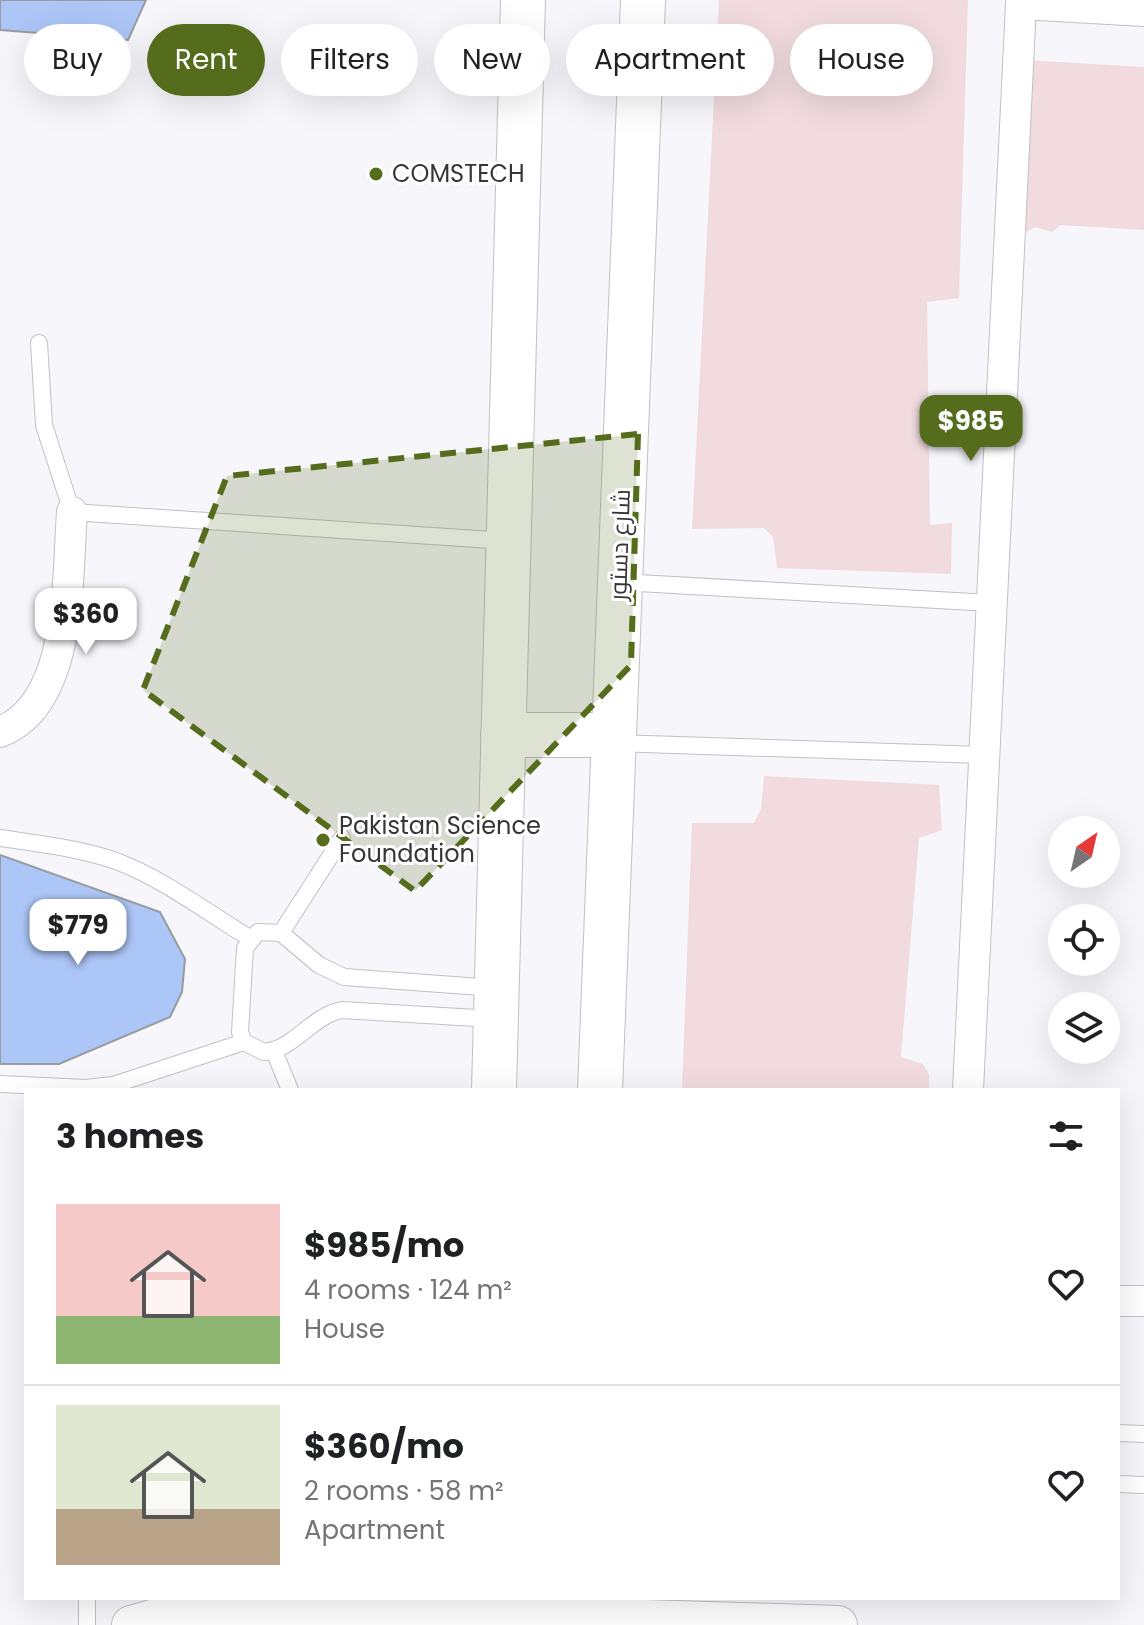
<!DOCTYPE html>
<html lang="en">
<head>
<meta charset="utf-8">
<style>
  :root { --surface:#fff; --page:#f2f2f2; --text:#202124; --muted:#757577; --line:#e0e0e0; --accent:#556c1d }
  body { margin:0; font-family:Poppins,Cairo,sans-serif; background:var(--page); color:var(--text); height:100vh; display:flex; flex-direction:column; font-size:30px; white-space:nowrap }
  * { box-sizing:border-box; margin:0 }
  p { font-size:26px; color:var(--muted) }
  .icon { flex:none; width:44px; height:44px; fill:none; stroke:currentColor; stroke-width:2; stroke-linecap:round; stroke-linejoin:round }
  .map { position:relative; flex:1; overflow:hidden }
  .details { position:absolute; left:24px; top:1088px; width:1096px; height:512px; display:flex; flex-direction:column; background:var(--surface); border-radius:0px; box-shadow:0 8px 32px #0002 }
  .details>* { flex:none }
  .top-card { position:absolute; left:24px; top:24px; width:1096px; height:72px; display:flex; gap:16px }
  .needle { width:52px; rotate:34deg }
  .fabs { position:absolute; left:1048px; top:816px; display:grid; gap:16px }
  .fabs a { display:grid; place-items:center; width:72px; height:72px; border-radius:50%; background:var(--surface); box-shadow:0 8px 32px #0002; font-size:40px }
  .price { position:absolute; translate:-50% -68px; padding:0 18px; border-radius:16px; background:#fff; color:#222; font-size:26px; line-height:52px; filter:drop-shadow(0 2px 4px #0008) }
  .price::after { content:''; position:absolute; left:50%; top:48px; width:24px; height:18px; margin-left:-12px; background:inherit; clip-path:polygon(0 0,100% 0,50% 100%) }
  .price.on { background:var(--accent); color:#fff }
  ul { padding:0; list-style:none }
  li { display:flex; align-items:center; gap:24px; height:200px; padding:0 32px }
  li+li { border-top:2px solid var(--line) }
  li span { display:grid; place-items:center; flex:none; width:224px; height:160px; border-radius:0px; color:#555 }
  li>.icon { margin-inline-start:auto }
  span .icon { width:96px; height:96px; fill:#fffc; stroke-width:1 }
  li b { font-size:34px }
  h2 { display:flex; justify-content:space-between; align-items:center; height:96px; padding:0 32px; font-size:34px }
  .tag { padding:0 28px; border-radius:36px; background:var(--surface); box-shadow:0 8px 32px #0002; font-size:28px; line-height:72px }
  .tag.on { background:var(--accent); color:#fff }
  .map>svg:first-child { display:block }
  .grass { fill:#f1dbdf }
  .building { fill:#acc6f7; stroke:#989b9f; stroke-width:2 }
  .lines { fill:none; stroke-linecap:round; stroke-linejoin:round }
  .service-casing { stroke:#c1c0c5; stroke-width:18 }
  .minor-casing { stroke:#c1c0c5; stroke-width:32 }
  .tertiary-casing { stroke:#c1c0c5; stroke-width:40 }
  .primary-casing { stroke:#c1c0c5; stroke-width:46 }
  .service { stroke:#fff; stroke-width:16 }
  .minor { stroke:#fff; stroke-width:30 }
  .tertiary { stroke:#fff; stroke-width:38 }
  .primary { stroke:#fff; stroke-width:44 }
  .marked { fill:#556c1d; fill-opacity:0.2; stroke:#556c1d; stroke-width:6; stroke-dasharray:16 10; stroke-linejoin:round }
  .poi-dot { fill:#556c1d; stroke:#fff; stroke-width:3 }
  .labels { text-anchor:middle; stroke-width:6; stroke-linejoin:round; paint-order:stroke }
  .poi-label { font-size:24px; fill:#363537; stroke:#fff; text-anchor:start }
  .street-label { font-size:24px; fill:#363537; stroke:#fff }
</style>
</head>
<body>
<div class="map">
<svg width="1144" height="1625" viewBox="0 0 1144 1625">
  <rect width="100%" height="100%" fill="#f7f6fb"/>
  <g class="grass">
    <path d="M719,0H968L959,298L927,302L930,525L952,523L951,574L777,568L773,537L764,528L692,529Z"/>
    <path d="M1024,60L1144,67V230L1061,225L1052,232L1035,227L1023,234Z"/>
    <path d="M764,776L939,785L942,830L919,838L901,1057L923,1064L929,1075V1090H682L692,823H754L761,809Z"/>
  </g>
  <g class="building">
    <path d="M0,0H146L128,40L0,30Z"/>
    <path d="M0,855L160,912L185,959L182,992L170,1017L59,1064H0Z"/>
  </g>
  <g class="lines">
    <defs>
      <g id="service">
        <path d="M39,343L44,425L72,512L507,541"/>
        <path d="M621,582L990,603"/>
        <path d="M614,743L983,755"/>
        <path d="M0,838C39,844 79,848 116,861C164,879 208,913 251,939"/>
        <path d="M281,933L342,838"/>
        <path d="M493,1019L342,1010C311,1016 295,1049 264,1052L244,1042L240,1032L245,948L258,932L281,933L319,965L344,977L495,988"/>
        <path d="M274,1051L290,1090"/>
        <path d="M0,1084L86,1088L113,1085L244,1042"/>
        <path d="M1118,1433L1144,1434"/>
        <path d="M1118,1484L1144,1485"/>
        <path d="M87,1625V1598"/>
      </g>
      <g id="minor">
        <path d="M0,732C73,704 67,577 72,512"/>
        <path d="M968,1090L1021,4L1144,11"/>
        <path d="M1118,1301H1144"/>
      </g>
      <path id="tertiary" d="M131,1625L159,1617H583L838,1625"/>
      <g id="primary">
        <path d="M503,735H613"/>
        <path d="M494,1090L523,0"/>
        <path d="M600,1090L643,0"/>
        <path d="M581,1598L583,1625"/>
        <path d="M481,1625V1598"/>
      </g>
    </defs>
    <use href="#service" class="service-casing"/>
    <use href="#minor" class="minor-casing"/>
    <use href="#tertiary" class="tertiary-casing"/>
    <use href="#primary" class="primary-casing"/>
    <use href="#service" class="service"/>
    <use href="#minor" class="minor"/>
    <use href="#tertiary" class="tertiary"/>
    <use href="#primary" class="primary"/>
  </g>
  <path class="marked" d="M638,434L631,665L415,891L143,690L227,476Z"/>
  <g class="poi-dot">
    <circle cx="376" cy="174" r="8"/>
    <circle cx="323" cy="840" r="8"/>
  </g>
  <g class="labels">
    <g class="poi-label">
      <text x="392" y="182">COMSTECH</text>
      <text x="339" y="834">Pakistan Science<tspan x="339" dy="28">Foundation</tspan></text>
    </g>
    <g class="street-label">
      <text transform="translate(620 545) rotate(-88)" y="8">شارع دستور</text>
    </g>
  </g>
</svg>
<div class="fabs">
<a><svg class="needle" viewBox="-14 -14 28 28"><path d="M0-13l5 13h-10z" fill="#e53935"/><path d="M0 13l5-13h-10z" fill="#757577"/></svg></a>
<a><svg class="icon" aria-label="locate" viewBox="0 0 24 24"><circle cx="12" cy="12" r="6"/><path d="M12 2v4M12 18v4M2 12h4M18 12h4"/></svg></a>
<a><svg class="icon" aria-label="layers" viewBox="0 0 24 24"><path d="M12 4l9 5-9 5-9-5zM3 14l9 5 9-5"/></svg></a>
</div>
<b class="price on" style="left:971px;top:463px">$985</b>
<b class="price" style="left:86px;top:656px">$360</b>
<b class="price" style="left:78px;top:967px">$779</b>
<div class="top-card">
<a class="tag">Buy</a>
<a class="tag on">Rent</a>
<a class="tag">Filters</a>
<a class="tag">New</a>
<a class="tag">Apartment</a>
<a class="tag">House</a>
</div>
<section class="details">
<h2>3 homes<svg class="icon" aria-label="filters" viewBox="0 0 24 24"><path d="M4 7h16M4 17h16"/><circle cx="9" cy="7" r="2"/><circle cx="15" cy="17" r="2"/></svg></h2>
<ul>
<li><span style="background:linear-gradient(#f6c9c9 70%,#8fb573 0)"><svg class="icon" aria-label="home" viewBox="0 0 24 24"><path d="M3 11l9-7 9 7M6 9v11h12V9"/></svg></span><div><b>$985/mo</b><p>4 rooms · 124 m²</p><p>House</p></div><svg class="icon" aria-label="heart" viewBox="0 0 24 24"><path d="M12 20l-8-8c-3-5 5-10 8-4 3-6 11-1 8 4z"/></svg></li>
<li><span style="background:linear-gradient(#dfe7d0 65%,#b9a48a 0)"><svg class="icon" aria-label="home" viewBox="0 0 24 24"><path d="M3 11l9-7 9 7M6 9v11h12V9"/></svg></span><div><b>$360/mo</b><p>2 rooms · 58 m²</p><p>Apartment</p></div><svg class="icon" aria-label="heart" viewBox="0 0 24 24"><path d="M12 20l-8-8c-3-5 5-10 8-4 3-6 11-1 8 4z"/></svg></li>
</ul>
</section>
</div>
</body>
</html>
